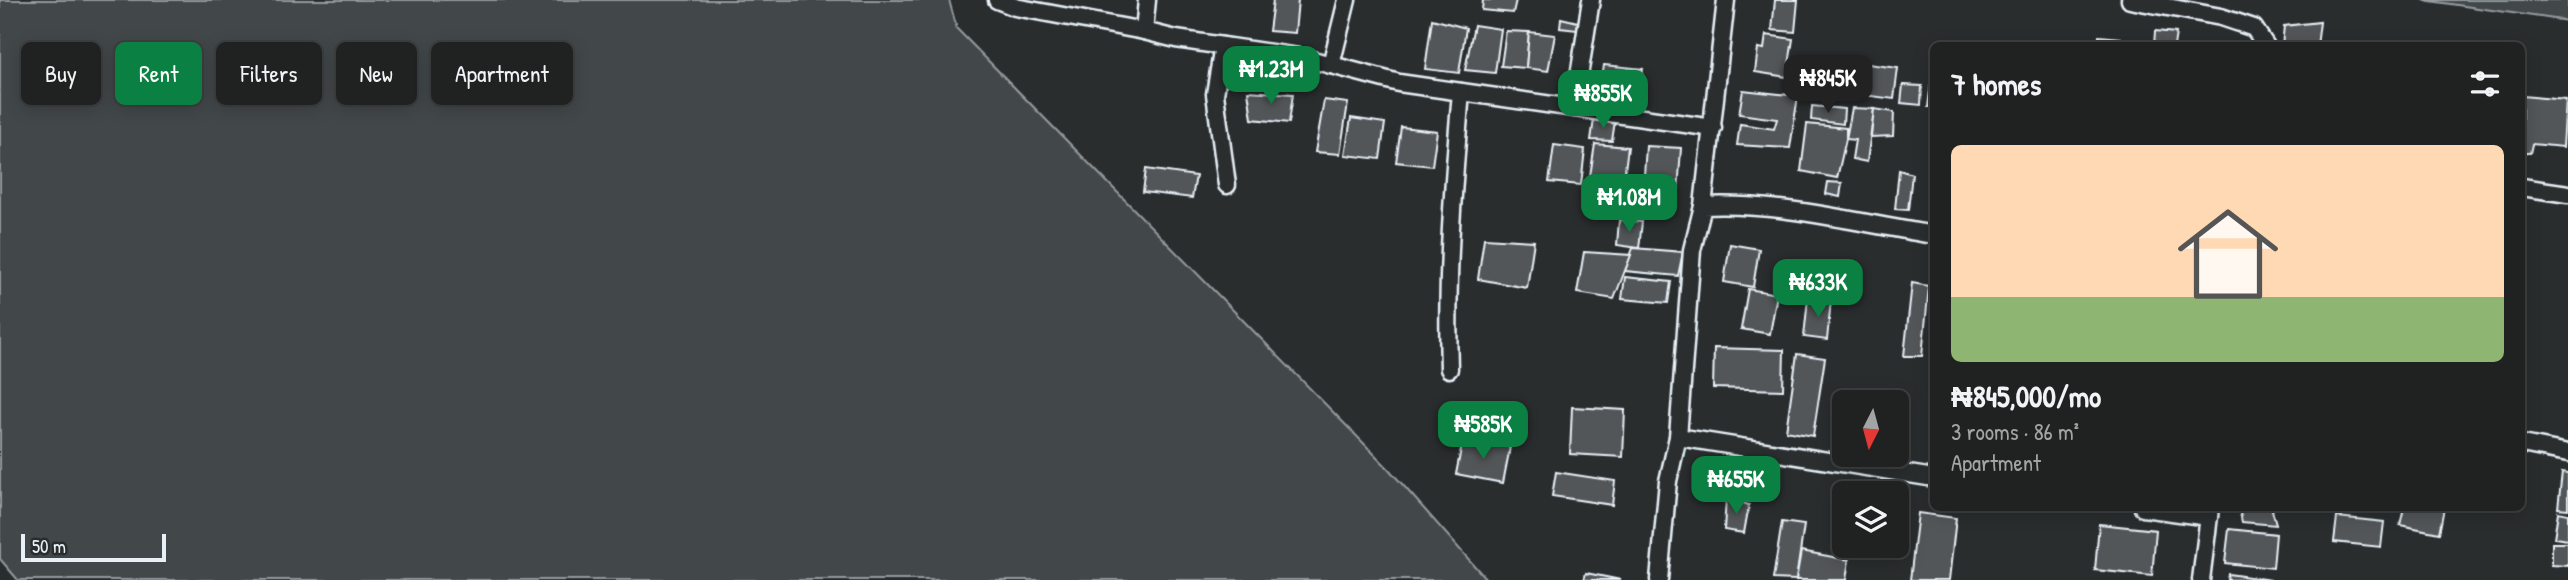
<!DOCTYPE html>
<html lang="en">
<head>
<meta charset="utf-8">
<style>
  :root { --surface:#202222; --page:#2d2f2f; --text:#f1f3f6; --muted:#a2a4a5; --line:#3d3f40; --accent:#0b8043 }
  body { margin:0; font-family:"Patrick Hand",sans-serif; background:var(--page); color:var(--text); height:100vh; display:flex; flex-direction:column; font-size:26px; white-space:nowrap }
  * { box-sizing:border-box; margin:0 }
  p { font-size:23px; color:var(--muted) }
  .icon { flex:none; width:38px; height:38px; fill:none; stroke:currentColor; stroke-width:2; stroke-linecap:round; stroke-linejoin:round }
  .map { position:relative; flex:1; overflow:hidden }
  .panel { position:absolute; left:1930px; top:42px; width:595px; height:469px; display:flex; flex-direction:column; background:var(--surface); border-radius:10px; box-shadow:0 4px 18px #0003,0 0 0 2px var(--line) }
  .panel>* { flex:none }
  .banner { position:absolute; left:21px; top:42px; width:665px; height:63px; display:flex; gap:14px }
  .needle { width:46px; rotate:186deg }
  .buttons { position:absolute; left:1832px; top:390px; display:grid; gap:14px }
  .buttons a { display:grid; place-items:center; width:77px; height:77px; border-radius:10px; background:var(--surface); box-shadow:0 4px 18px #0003,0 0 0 2px var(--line); font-size:35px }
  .scale { position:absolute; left:21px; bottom:18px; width:145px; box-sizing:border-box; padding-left:7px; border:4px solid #e8f1f8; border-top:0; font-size:19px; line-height:24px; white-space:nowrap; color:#e8f1f8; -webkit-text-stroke:5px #2a2d2e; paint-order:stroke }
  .price { position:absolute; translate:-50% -60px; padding:0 16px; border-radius:14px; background:var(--accent); color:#fff; font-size:23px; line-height:46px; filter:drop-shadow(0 2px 4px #0008) }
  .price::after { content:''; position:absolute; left:50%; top:42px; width:21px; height:16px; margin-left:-10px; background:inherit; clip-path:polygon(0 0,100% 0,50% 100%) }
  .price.active { background:#222; color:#fff }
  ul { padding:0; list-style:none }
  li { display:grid; align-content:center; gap:14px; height:371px; padding:0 21px }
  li+li { border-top:2px solid var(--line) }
  li span { display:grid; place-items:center; height:217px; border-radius:10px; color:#555 }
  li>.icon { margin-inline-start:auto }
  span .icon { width:126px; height:126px; fill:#fffc; stroke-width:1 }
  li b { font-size:30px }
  h2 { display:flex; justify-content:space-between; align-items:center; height:84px; padding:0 21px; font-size:30px }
  .tag { padding:0 24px; border-radius:10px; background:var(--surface); box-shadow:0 4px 18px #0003,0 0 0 2px var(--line); font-size:24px; line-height:63px }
  .tag.active { background:var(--accent); color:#fff }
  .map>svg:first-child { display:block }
  .green { fill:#424648; stroke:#959ca0; stroke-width:2 }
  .building { fill:#535759; stroke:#e8f1f8; stroke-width:2 }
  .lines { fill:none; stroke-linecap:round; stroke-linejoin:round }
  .street-casing { stroke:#e8f1f8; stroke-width:21 }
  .street { stroke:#2a2d2e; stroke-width:16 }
</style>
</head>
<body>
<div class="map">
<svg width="2568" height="580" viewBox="0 0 2568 580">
  <rect width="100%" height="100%" fill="#2a2d2e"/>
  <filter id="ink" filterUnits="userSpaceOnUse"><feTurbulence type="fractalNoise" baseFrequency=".0143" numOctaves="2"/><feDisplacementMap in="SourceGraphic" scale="14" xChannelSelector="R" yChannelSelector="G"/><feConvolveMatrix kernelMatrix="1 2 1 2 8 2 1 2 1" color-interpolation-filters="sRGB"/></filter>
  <g filter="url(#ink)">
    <g class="green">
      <path d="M0,0H949L957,29L1387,467L1487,580H18L0,559Z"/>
      <path d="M2423,0H2568V21Z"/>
    </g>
    <g class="building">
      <path d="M1273,0H1298L1295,33L1269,31Z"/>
      <path d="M1483,0H1516L1513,13L1482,10Z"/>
      <path d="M1775,0H1798L1795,32L1772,30Z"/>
      <path d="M1561,18L1578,22L1577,30L1560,28Z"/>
      <path d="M1432,19L1466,28L1459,73L1425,69Z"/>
      <path d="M2320,22L2317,46H2282L2284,26Z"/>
      <path d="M1474,25L1501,29L1495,73L1465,70Z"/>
      <path d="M1506,31L1529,32L1526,68L1501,66Z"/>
      <path d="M2155,31L2176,33L2174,46H2154Z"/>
      <path d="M1529,32L1555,35L1548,71L1526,68Z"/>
      <path d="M1766,35L1793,39L1787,77L1755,72L1758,48L1764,49Z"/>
      <path d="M2099,36L2121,38L2120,46H2098Z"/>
      <path d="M1860,63L1898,68L1894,99L1855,94Z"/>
      <path d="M1604,65L1643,69L1639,96L1600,91Z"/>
      <path d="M1932,75H1934V107H1928Z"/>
      <path d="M1903,85L1922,86L1921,105L1901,103Z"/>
      <path d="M1743,90L1798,96L1790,148L1737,145L1740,124L1774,129L1777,119L1739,114Z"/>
      <path d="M1248,91L1293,94L1289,123L1252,119Z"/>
      <path d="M2522,96L2566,100L2563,147L2532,144L2530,153H2522Z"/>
      <path d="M1324,100L1348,103L1340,154L1315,152Z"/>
      <path d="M1812,106L1844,109L1843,124L1811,120Z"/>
      <path d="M1852,108L1874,109L1867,162L1852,159L1855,140L1846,139Z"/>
      <path d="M1874,109L1894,112L1893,136L1871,137Z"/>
      <path d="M1351,118L1385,123L1380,159L1345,155Z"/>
      <path d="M1594,119L1615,121L1612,141L1591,140Z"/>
      <path d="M1807,124L1846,128V139L1837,178L1801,171Z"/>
      <path d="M1401,127L1437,131L1432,166L1396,162Z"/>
      <path d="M1595,144L1628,147L1622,193L1588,189Z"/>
      <path d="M1554,145L1585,149L1581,185L1549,182Z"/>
      <path d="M1646,146L1681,148L1678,192L1643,190Z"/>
      <path d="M1146,169L1196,176L1192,198L1143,192Z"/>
      <path d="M1899,170L1912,174L1908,210L1895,209Z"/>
      <path d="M1828,182L1842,183L1840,197L1826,194Z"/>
      <path d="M1588,189L1655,197L1652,218L1587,212Z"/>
      <path d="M1619,220L1642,222L1639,248L1617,245Z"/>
      <path d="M1484,238L1534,241L1527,288L1478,279Z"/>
      <path d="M1730,244L1759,249L1753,287L1724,282Z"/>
      <path d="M1633,248L1683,252L1678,276L1625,271Z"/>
      <path d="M1584,252L1631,255L1614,299L1577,293Z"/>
      <path d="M1625,277L1671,282L1668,303L1622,299Z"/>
      <path d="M1912,283L1929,286L1922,356H1904Z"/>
      <path d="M1748,289L1777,294L1770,334L1741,329Z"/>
      <path d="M1808,298L1831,300L1827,340L1804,337Z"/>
      <path d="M1714,348L1784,350L1783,390L1713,388Z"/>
      <path d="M1797,354L1825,358L1813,436L1786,431Z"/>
      <path d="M1572,407L1625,410L1623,457L1570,454Z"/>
      <path d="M1463,439L1510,447L1503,483L1456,474Z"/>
      <path d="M1556,472L1615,481L1612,505L1552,496Z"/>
      <path d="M2562,472L2568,473V509L2558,508Z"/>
      <path d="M1726,498L1749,505L1744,533L1724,530Z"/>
      <path d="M2239,508H2275L2272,510L2276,525L2242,522Z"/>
      <path d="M2404,508H2444L2439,533L2400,525Z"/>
      <path d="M2558,512L2568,514V540L2554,538Z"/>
      <path d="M1918,513L1956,518L1949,580H1910Z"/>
      <path d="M2337,517L2384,522L2381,547L2334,542Z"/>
      <path d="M1782,522L1804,525L1796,580L1773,579Z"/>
      <path d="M2099,524L2156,530L2152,576L2095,570Z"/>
      <path d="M2229,529L2276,534L2273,568L2225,563Z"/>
      <path d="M2552,543H2568V566L2552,565Z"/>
      <path d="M1801,551L1849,560L1846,580H1796Z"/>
      <path d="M1586,573L1621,580H1584Z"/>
      <path d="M2228,574L2271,580H2227Z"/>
    </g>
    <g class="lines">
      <defs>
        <g id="street">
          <path d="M997,0L1015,7L1144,31"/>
          <path d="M1147,0L1144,31L1176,39L1305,58L1399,83L1713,128"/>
          <path d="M2130,0L2221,17L2254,28L2266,46"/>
          <path d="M1223,46L1215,94L1227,185"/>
          <path d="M1331,65L1347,0"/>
          <path d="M1574,108L1591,0"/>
          <path d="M2522,187L2568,194"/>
          <path d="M1703,206L1726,0"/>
          <path d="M1449,369C1446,276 1453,185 1461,92"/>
          <path d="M1678,437L1934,478"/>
          <path d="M2522,444L2568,453"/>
          <path d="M2143,508L2209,517"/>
          <path d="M1659,580L1668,481L1678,437L1692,250L1703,206C1779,202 1859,223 1934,235"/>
          <path d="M2201,580L2210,508"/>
        </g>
      </defs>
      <use href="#street" class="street-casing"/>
      <use href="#street" class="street"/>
    </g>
  </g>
</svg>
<div class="buttons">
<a><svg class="needle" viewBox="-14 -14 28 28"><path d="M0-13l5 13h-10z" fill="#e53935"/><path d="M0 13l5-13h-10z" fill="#a2a4a5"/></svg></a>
<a><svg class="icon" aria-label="layers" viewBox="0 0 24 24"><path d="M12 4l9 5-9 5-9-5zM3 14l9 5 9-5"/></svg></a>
</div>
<div class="scale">50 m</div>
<b class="price" style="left:1271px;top:106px">₦1.23M</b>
<b class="price active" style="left:1828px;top:115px">₦845K</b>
<b class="price" style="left:1603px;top:130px">₦855K</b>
<b class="price" style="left:1629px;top:234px">₦1.08M</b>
<b class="price" style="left:1818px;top:319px">₦633K</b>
<b class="price" style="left:1483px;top:461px">₦585K</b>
<b class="price" style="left:1736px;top:516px">₦655K</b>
<div class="banner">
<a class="tag">Buy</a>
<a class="tag active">Rent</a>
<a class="tag">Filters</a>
<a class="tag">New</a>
<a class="tag">Apartment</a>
</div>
<section class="panel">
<h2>7 homes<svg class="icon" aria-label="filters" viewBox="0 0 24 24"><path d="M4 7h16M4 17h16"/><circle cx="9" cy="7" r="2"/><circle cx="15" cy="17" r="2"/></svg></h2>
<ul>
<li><span style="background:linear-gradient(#ffd9b3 70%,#8fb573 0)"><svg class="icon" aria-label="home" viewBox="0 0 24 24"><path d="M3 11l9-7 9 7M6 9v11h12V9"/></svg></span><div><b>₦845,000/mo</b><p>3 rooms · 86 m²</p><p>Apartment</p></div></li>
</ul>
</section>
</div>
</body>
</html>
